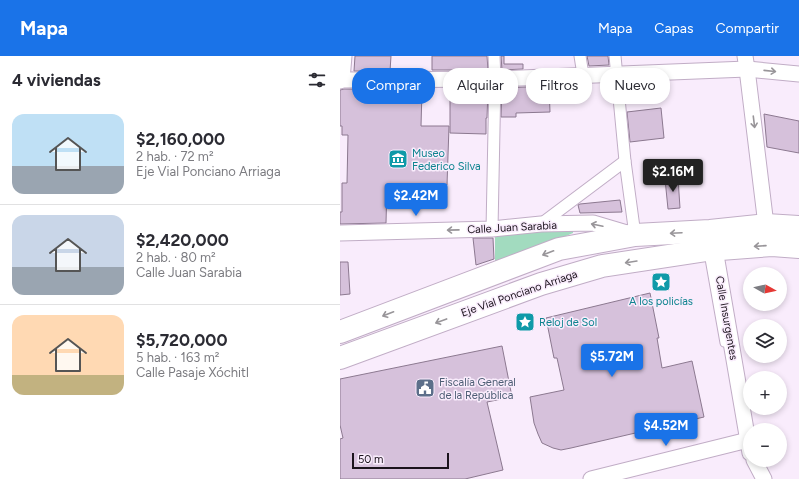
<!DOCTYPE html>
<html lang="es">
<head>
<meta charset="utf-8">
<style>
  :root { --surface:#fff; --page:#f7f7f7; --text:#2b2b33; --muted:#7c7c81; --line:#e1e1e2; --accent:#1a73e8 }
  body { margin:0; font-family:Figtree,sans-serif; background:var(--page); color:var(--text); height:100vh; display:flex; flex-direction:column; font-size:15px; white-space:nowrap }
  * { box-sizing:border-box; margin:0 }
  p { font-size:13px; color:var(--muted) }
  .icon { flex:none; width:22px; height:22px; fill:none; stroke:currentColor; stroke-width:2; stroke-linecap:round; stroke-linejoin:round }
  .map { position:relative; flex:1; overflow:hidden }
  .sheet { display:flex; flex-direction:column; background:var(--surface); width:340px }
  .sheet>* { flex:none }
  .hud { position:absolute; left:12px; top:12px; width:380px; height:36px; display:flex; gap:8px }
  .needle { width:26px; rotate:98deg }
  .fabs { position:absolute; left:403px; top:211px; display:grid; gap:8px }
  .fabs a { display:grid; place-items:center; width:44px; height:44px; border-radius:50%; background:var(--surface); box-shadow:0 2px 6px #0003; font-size:20px }
  .scale { position:absolute; left:12px; bottom:10px; width:97px; box-sizing:border-box; padding-left:4px; border:2px solid #1b131c; border-top:0; font-size:11px; line-height:14px; white-space:nowrap; color:#1b131c; -webkit-text-stroke:3px #f9ecfc; paint-order:stroke }
  .price { position:absolute; translate:-50% -34px; padding:0 9px; border-radius:4px; background:var(--accent); color:#fff; font-size:13px; line-height:26px; filter:drop-shadow(0 1px 2px #0008) }
  .price::after { content:''; position:absolute; left:50%; top:24px; width:12px; height:9px; margin-left:-6px; background:inherit; clip-path:polygon(0 0,100% 0,50% 100%) }
  .price.active { background:#222; color:#fff }
  ul { padding:0; list-style:none }
  li { display:flex; align-items:center; gap:12px; height:100px; padding:0 12px }
  li+li { border-top:1px solid var(--line) }
  li span { display:grid; place-items:center; flex:none; width:112px; height:80px; border-radius:12px; color:#555 }
  li>.icon { margin-inline-start:auto }
  span .icon { width:48px; height:48px; fill:#fffc; stroke-width:1 }
  li b { font-size:17px }
  h2 { display:flex; justify-content:space-between; align-items:center; height:48px; padding:0 12px; font-size:17px }
  .tag { padding:0 14px; border-radius:16px; background:var(--surface); box-shadow:0 2px 6px #0003; font-size:14px; line-height:36px }
  .tag.active { background:var(--accent); color:#fff }
  header { display:flex; align-items:center; gap:24px; box-sizing:border-box; height:56px; padding:0 20px; background:var(--accent); color:#fff }
  header strong { font-size:19px }
  nav { display:flex; gap:22px; margin-inline-start:auto; font-size:14px }
  main { display:flex; flex:1; min-height:0 }
  .map>svg:first-child { display:block }
  .green { fill:#a2dbbf }
  .building { fill:#d6c1db; stroke:#8c7990 }
  .lines { fill:none; stroke-linecap:round; stroke-linejoin:round }
  .service-casing { stroke:#c1adc6; stroke-width:9 }
  .pedestrian-casing { stroke:#c1adc6; stroke-width:13 }
  .minor-casing { stroke:#c1adc6; stroke-width:17 }
  .primary-casing { stroke:#c1adc6; stroke-width:24 }
  .service { stroke:#fff; stroke-width:7 }
  .pedestrian { stroke:#fff; stroke-width:11 }
  .minor { stroke:#fff; stroke-width:15 }
  .primary { stroke:#fff; stroke-width:22 }
  .oneway { stroke:#989599 }
  .labels { text-anchor:middle; stroke-width:3; stroke-linejoin:round; paint-order:stroke }
  .culture-label { font-size:11px; fill:#0d838f; stroke:#f9ecfc; text-anchor:start }
  .street-label { font-size:11px; fill:#1b131c; stroke:#f9ecfc }
  .service-label { font-size:11px; fill:#4e5e75; stroke:#f9ecfc; text-anchor:start }
</style>
</head>
<body>
<header>
<strong>Mapa</strong>
<nav><a>Mapa</a><a>Capas</a><a>Compartir</a></nav>
</header>
<main>
<section class="sheet">
<h2>4 viviendas<svg class="icon" aria-label="filters" viewBox="0 0 24 24"><path d="M4 7h16M4 17h16"/><circle cx="9" cy="7" r="2"/><circle cx="15" cy="17" r="2"/></svg></h2>
<ul>
<li><span style="background:linear-gradient(#bfe0f5 65%,#9aa5b1 0)"><svg class="icon" aria-label="home" viewBox="0 0 24 24"><path d="M3 11l9-7 9 7M6 9v11h12V9"/></svg></span><div><b>$2,160,000</b><p>2 hab. · 72 m²</p><p>Eje Vial Ponciano Arriaga</p></div></li>
<li><span style="background:linear-gradient(#c9d6e8 65%,#9aa5b1 0)"><svg class="icon" aria-label="home" viewBox="0 0 24 24"><path d="M3 11l9-7 9 7M6 9v11h12V9"/></svg></span><div><b>$2,420,000</b><p>2 hab. · 80 m²</p><p>Calle Juan Sarabia</p></div></li>
<li><span style="background:linear-gradient(#ffd9b3 75%,#c2b280 0)"><svg class="icon" aria-label="home" viewBox="0 0 24 24"><path d="M3 11l9-7 9 7M6 9v11h12V9"/></svg></span><div><b>$5,720,000</b><p>5 hab. · 163 m²</p><p>Calle Pasaje Xóchitl</p></div></li>
</ul>
</section>
<div class="map">
<svg width="459" height="423" viewBox="0 0 459 423">
  <rect width="100%" height="100%" fill="#f9ecfc"/>
  <path class="green" d="M233,174V177L155,211V178Z"/>
  <g class="building">
    <path d="M15,0H51L50,15H14Z"/>
    <path d="M92,0H147L148,14H92Z"/>
    <path d="M161,0H164V8H183V13L162,14Z"/>
    <path d="M247,0H268L269,9L249,10Z"/>
    <path d="M209,30L210,56L176,57V61H161L162,32Z"/>
    <path d="M110,32H148L147,62H146V78L110,77Z"/>
    <path d="M4,33L82,34L81,70H109L107,129L47,128L46,167L0,168V156H2V127H7L8,79H2V70H0V34Z"/>
    <path d="M321,52L324,82L290,86L287,56Z"/>
    <path d="M424,58L459,65V97L427,91Z"/>
    <path d="M338,122L340,152L328,153L325,123Z"/>
    <path d="M280,144L282,156L240,157L238,149L240,148Z"/>
    <path d="M133,182H153L154,203L136,209Z"/>
    <path d="M0,206H8L10,238L0,239Z"/>
    <path d="M310,237L319,282H317L322,312L352,305L364,361L231,392L221,394L213,392L202,387L198,378L194,367L190,341L224,334L217,302H214L206,262Z"/>
    <path d="M162,290L172,341L147,346L163,414L125,423H0V383L3,382L0,369V323Z"/>
  </g>
  <g class="lines">
    <defs>
      <path id="service" d="M368,197L384,287"/>
      <g id="pedestrian">
        <path d="M240,0L243,19"/>
        <path d="M275,0L285,105L295,179"/>
        <path d="M201,168L285,105"/>
        <path d="M152,173L155,23L154,0"/>
      </g>
      <g id="minor">
        <path d="M405,0L407,13L426,169"/>
        <path d="M2,24L4,0"/>
        <path d="M0,25L2,24L155,23L407,13L459,18"/>
        <path d="M0,177L152,173L201,168L253,167L290,178"/>
        <path d="M373,185L375,193L410,397"/>
        <path d="M414,404L424,423"/>
        <path d="M251,423L408,384"/>
      </g>
      <g id="primary">
        <path d="M0,276L219,193L295,179L370,175L426,169L459,171"/>
        <path d="M0,302L201,228L262,210L367,194L432,189L459,191"/>
      </g>
    </defs>
    <use href="#service" class="service-casing"/>
    <use href="#pedestrian" class="pedestrian-casing"/>
    <use href="#minor" class="minor-casing"/>
    <use href="#primary" class="primary-casing"/>
    <use href="#service" class="service"/>
    <use href="#pedestrian" class="pedestrian"/>
    <use href="#minor" class="minor"/>
    <use href="#primary" class="primary"/>
  </g>
  <defs><path id="oneway-shaft" d="M-6 0H5M1.5-3L5.5 0L1.5 3" fill="none" stroke-width="1.6" stroke-linecap="round" stroke-linejoin="round"/></defs>
  <g class="oneway">
    <use href="#oneway-shaft" transform="translate(430 15) rotate(6)"/>
    <use href="#oneway-shaft" transform="translate(414 66) rotate(83)"/>
    <use href="#oneway-shaft" transform="translate(257 169) rotate(-168)"/>
    <use href="#oneway-shaft" transform="translate(113 174) rotate(179)"/>
    <use href="#oneway-shaft" transform="translate(336 177) rotate(177)"/>
    <use href="#oneway-shaft" transform="translate(420 190) rotate(176)"/>
    <use href="#oneway-shaft" transform="translate(208 197) rotate(159)"/>
    <use href="#oneway-shaft" transform="translate(291 206) rotate(171)"/>
    <use href="#oneway-shaft" transform="translate(48 258) rotate(159)"/>
    <use href="#oneway-shaft" transform="translate(101 265) rotate(160)"/>
  </g>
  <defs>
    <symbol id="museum-square" viewBox="-11 -11 22 22"><rect x="-9" y="-9" width="18" height="18" rx="4" fill="#0f9aa8" stroke="#f9ecfc"/><path d="M0-6L6-3V-2H-6V-3ZM-5-1h2V3h-2ZM-1-1h2V3h-2ZM3-1h2V3H3ZM-6 4H6V6H-6Z" fill="#fff"/></symbol>
    <symbol id="sight-square" viewBox="-11 -11 22 22"><rect x="-9" y="-9" width="18" height="18" rx="4" fill="#0f9aa8" stroke="#f9ecfc"/><path d="M0-6L1.8-2.2L6-1.7L2.9 1.2L3.7 5.4L0 3.3L-3.7 5.4L-2.9 1.2L-6-1.7L-1.8-2.2Z" fill="#fff"/></symbol>
    <symbol id="civic-square" viewBox="-11 -11 22 22"><rect x="-9" y="-9" width="18" height="18" rx="4" fill="#5c6f8a" stroke="#f9ecfc"/><path d="M-.6-6.5H3V-4.5H.6V-3L4-1V1h2V6H-6V1h2V-1L-.6-3ZM-1.2 2.5V6h2.4V2.5Z" fill="#fff"/></symbol>
  </defs>
  <g fill-rule="evenodd">
    <use href="#museum-square" x="47" y="92" width="22" height="22"/>
    <use href="#sight-square" x="310" y="215" width="22" height="22"/>
    <use href="#sight-square" x="174" y="255" width="22" height="22"/>
    <use href="#civic-square" x="74" y="321" width="22" height="22"/>
  </g>
  <g class="labels">
    <g class="culture-label">
      <text x="72" y="101">Museo<tspan x="72" dy="13">Federico Silva</tspan></text>
      <text x="321" y="249" text-anchor="middle">A los policías</text>
      <text x="199" y="270">Reloj de Sol</text>
    </g>
    <g class="street-label">
      <text transform="translate(172 171) rotate(-3)" y="4">Calle Juan Sarabia</text>
      <text transform="translate(179 237) rotate(-19)" y="4">Eje Vial Ponciano Arriaga</text>
      <text transform="translate(387 262) rotate(80)" y="4">Calle Insurgentes</text>
    </g>
    <g class="service-label">
      <text x="99" y="330">Fiscalía General<tspan x="99" dy="13">de la República</tspan></text>
    </g>
  </g>
</svg>
<div class="fabs">
<a><svg class="needle" viewBox="-14 -14 28 28"><path d="M0-13l5 13h-10z" fill="#e53935"/><path d="M0 13l5-13h-10z" fill="#7c7c81"/></svg></a>
<a><svg class="icon" aria-label="layers" viewBox="0 0 24 24"><path d="M12 4l9 5-9 5-9-5zM3 14l9 5 9-5"/></svg></a>
<a>+</a>
<a>−</a>
</div>
<div class="scale">50 m</div>
<b class="price active" style="left:333px;top:137px">$2.16M</b>
<b class="price" style="left:76px;top:161px">$2.42M</b>
<b class="price" style="left:272px;top:322px">$5.72M</b>
<b class="price" style="left:326px;top:391px">$4.52M</b>
<div class="hud">
<a class="tag active">Comprar</a>
<a class="tag">Alquilar</a>
<a class="tag">Filtros</a>
<a class="tag">Nuevo</a>
</div>
</div>
</main>
</body>
</html>
